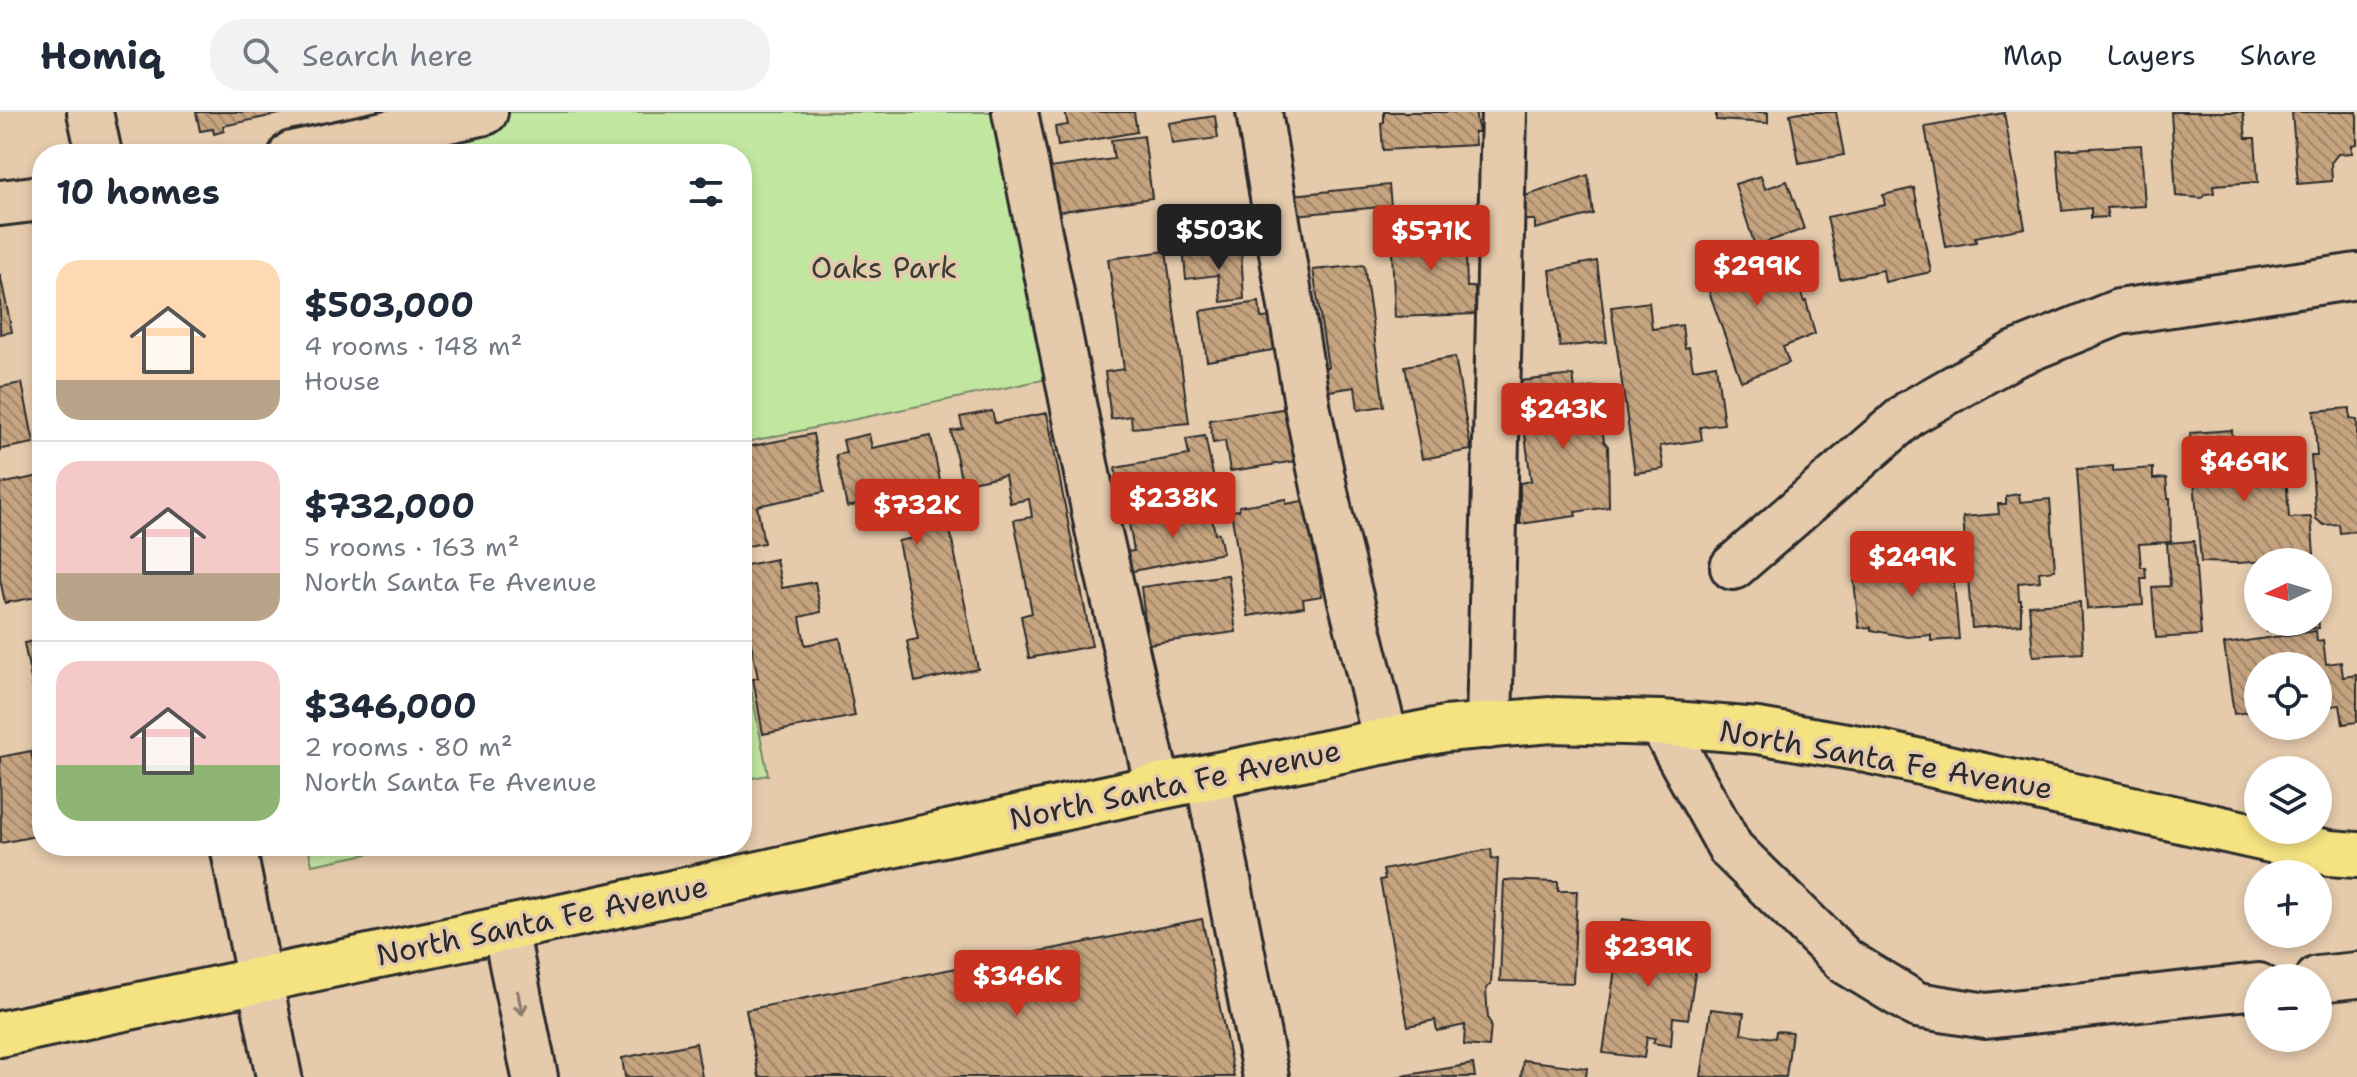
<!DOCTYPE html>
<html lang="en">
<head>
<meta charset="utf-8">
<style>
  :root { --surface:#fff; --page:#f2f2f3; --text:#1f2937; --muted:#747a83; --line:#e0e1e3; --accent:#c8321e }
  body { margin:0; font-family:"Shantell Sans",sans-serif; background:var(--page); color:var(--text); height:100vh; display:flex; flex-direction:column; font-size:30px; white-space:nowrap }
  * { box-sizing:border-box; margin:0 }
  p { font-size:26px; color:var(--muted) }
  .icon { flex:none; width:44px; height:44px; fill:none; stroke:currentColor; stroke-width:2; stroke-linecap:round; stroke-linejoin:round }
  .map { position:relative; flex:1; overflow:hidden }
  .side { position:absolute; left:32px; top:32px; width:720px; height:712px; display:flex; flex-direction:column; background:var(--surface); border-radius:32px; box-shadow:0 4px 12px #0003 }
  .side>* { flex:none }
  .needle { width:52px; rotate:266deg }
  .fabs { position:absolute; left:2244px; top:436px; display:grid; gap:16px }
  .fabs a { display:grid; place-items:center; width:88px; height:88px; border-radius:50%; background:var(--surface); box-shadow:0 4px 12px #0003; font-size:40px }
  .price { position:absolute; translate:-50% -68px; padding:0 18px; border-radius:8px; background:var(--accent); color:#fff; font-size:26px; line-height:52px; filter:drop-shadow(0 2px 4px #0008) }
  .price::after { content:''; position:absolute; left:50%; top:48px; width:24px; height:18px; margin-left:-12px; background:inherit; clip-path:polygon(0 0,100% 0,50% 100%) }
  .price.current { background:#222; color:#fff }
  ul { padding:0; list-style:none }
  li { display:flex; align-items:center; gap:24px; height:200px; padding:0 24px }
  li+li { border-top:2px solid var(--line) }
  li span { display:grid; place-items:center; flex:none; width:224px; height:160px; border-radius:24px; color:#555 }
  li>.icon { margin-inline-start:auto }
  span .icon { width:96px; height:96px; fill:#fffc; stroke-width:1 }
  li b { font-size:34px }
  h2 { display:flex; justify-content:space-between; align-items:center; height:96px; padding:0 24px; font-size:34px }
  header { display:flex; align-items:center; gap:48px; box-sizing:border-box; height:112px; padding:0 40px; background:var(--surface); border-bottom:2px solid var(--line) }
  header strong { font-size:38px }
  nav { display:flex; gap:44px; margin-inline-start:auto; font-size:28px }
  .search { width:560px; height:72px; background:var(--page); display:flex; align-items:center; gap:20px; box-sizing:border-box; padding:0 28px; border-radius:32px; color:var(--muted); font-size:30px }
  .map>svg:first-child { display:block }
  .park { fill:#c1e6a0; stroke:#768866; stroke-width:2 }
  .building { fill:url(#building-back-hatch); stroke:#2b2b2b; stroke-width:2 }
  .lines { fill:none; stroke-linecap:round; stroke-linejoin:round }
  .minor-casing { stroke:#2b2b2b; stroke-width:50 }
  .major-casing { stroke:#2b2b2b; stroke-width:50 }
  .minor { stroke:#e5caac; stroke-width:44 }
  .major { stroke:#f5e382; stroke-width:44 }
  .oneway { stroke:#887a6c }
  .labels { text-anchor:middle; stroke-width:7; stroke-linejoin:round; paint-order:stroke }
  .park-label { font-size:30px; fill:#3a3e37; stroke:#e5caac }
  .street-label { font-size:30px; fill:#2b2b2b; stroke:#e5caac }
</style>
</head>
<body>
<header>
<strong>Homiq</strong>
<div class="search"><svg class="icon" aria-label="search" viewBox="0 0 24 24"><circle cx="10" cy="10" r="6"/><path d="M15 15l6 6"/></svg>Search here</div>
<nav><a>Map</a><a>Layers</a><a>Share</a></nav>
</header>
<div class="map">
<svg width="2357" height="965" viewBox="0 0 2357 965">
  <defs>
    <pattern id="building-back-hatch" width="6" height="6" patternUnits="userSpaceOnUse" patternTransform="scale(2)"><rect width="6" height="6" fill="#c6a480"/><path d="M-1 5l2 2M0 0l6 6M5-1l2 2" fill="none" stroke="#a18669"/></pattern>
  </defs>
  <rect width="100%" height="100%" fill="#e5caac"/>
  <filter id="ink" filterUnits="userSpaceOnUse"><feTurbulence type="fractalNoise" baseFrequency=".0125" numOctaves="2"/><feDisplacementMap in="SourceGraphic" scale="16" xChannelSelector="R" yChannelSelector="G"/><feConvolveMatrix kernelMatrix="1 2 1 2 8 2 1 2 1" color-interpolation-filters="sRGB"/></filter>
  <g filter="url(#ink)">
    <g class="park">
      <path d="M495,0H995L1052,266L742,331V42H288Z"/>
      <path d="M742,531L768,663L742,668Z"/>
      <path d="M308,734H408L312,753Z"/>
    </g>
    <g class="building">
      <path d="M196,0H289L223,14L224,19L214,22L213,17L200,19Z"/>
      <path d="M1065,0H1134L1137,20L1058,34L1055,15L1068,13Z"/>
      <path d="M1384,0H1475L1479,20H1474L1475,33L1383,38L1381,11L1384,10Z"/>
      <path d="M1716,0H1768V11L1716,8Z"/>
      <path d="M1800,0H1836L1844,43L1799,51L1790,2Z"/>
      <path d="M2171,0H2243L2246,26H2255L2258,70L2213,73L2214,81L2206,82L2202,86L2176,84Z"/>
      <path d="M2292,0H2357V32L2352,33V41L2338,42L2331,51L2332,69L2298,72Z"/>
      <path d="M2004,1L2025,116L1975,125L1976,130L1946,135L1925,15Z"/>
      <path d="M1215,4L1218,26L1172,32L1169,11Z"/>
      <path d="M1144,24L1152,86L1056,100L1049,56L1114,47L1111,28Z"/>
      <path d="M2141,33L2145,94L2106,96L2108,105L2091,106V96L2062,99L2057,38Z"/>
      <path d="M1588,63L1593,102L1535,117V108H1526L1525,84Z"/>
      <path d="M1761,64L1765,77L1787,69L1804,117L1755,134L1735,72Z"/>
      <path d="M1389,73L1391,94L1295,103L1293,83Z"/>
      <path d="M1914,76L1931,160L1885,170L1883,158L1840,167L1827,105L1885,93L1883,83Z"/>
      <path d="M1234,102L1238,133L1194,138L1191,108Z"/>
      <path d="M1448,115V118H1465L1467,175H1475L1476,202L1395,205L1391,118Z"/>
      <path d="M1746,132L1753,149L1785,137L1804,190L1806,189L1815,222L1783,235L1789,251L1741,269L1698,149Z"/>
      <path d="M1241,138L1244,187L1221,190L1218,163L1186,167L1184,145Z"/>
      <path d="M1166,139L1189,311L1132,316L1131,304L1111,307L1105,260L1124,257L1108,147Z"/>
      <path d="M1597,149L1607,230L1560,235L1550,158Z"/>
      <path d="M1364,153L1384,294L1358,298L1355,275L1329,279L1325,255H1328L1313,158Z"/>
      <path d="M0,162L12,220L0,222Z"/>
      <path d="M1259,190L1261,206L1274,205L1279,237L1207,249L1200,199Z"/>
      <path d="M1649,190L1652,217L1682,213L1685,236L1689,235L1693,257L1716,253L1724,312L1700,315L1702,328L1660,334L1664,357L1635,361L1611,195Z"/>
      <path d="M1455,245L1471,338L1422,347L1405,254Z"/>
      <path d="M1573,263L1575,278L1596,275L1604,329L1608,334L1609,395L1575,400L1576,404L1520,412V371L1531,369L1522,299L1525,298L1521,269Z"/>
      <path d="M22,271L34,331L2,337L0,340V275Z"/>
      <path d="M1289,296L1297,349L1230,359L1225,329L1213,331L1209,308Z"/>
      <path d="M2350,296V307L2357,308V419L2340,421L2339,412L2324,413L2316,407L2311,344H2317L2314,299Z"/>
      <path d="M992,299L995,311L1047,301L1092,534L1029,546L1021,504L1032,501L1014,408L1032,405L1029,387L1010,391L1005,363L962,372L951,319L963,317L960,305Z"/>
      <path d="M2232,318L2233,335L2244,334L2253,346L2285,344L2289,406L2311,405L2314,442L2292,443L2293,447L2238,451L2201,450L2190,321Z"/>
      <path d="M813,322L824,380L757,394L764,431L742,435V336Z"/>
      <path d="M869,322L872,336L931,324L978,557L915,570L907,529L918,527L898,429L914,426L911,411L895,414L889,386L847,395L836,343L846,341L843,328Z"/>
      <path d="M1205,324L1217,382L1118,400L1114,381L1119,380L1115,356L1189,343L1186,327Z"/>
      <path d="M2113,354V359L2153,356V367L2166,366L2168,386H2170L2171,430L2139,432L2141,455H2145L2146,466H2141L2143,493L2087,497L2077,357Z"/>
      <path d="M40,364L42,484L5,491L0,467V372Z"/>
      <path d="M2019,382L2020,390L2050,387L2055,458L2039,460L2040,469L2018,471L2019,488H2021V512L1972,516L1963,405L1999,402L1998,392H2006V384Z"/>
      <path d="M1286,387V392L1308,388L1322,484L1303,487L1304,495L1248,504L1231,399L1239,398V394Z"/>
      <path d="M1210,395L1215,422L1219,421L1223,441L1128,460L1124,440L1134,439L1129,411Z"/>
      <path d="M2194,429L2201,523L2156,526L2152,475L2170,474L2167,431Z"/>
      <path d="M1951,439L1959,527L1931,529V523L1907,525L1871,518V515L1859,516L1854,468L1899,464L1898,443Z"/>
      <path d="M776,447L782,476L815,470L821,500L800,505L805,533L840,526L855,604L763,622L753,567L758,566L742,488V454Z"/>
      <path d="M1228,463L1236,520L1148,532L1141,475Z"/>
      <path d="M2080,490L2083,541L2033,544L2029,493Z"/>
      <path d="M2318,504L2319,516L2267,520L2266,510H2318Z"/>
      <path d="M2316,519L2317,529L2323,528L2326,552L2341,550L2343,565L2357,563V610L2343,612L2340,593L2318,595V554H2258V599L2234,602L2224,532Z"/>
      <path d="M42,527V607H39L24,531Z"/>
      <path d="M31,639L36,665L42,664L41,723L1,731L0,645Z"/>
      <path d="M1491,737L1492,747L1498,746L1491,872L1486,877L1488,907L1491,912L1489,935L1464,933L1465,913L1437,919L1435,908L1408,914L1380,768L1385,767L1383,758Z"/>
      <path d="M1504,768L1558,770V779H1577L1573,871L1500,869Z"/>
      <path d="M1202,807L1234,965H759L746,898Z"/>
      <path d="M1622,807L1662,813L1659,830L1699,836L1688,907L1673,905L1671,934L1653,931L1655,926L1647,925L1644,946L1603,941Z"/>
      <path d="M1711,897L1744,901L1741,922L1775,926L1776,919L1792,920L1786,965H1701Z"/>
      <path d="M696,931L702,965H625L622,946Z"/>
      <path d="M1523,948L1587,956L1586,965H1521Z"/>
      <path d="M1473,952L1475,965H1396Z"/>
    </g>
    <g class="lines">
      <defs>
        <g id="minor">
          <path d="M90,0L99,42"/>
          <path d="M1015,0L1098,417L1158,675"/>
          <path d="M1259,0L1308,298L1330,404L1386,629"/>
          <path d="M292,42L485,0"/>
          <path d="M0,91L42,86"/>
          <path d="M1733,455L1910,301L2013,243L2119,200L2357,164"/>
          <path d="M1661,611L1731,737L1845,849L1917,893L1986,904L2258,874"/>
          <path d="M1489,614L1504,0"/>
          <path d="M1208,665L1266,965"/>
          <path d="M233,734L279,965"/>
          <path d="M505,817L535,965"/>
          <path d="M2318,867L2357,863"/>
        </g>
        <path id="major" d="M0,922L585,800L1158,675L1445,617L1551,608L1661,611L1758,619L1858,636L2329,741L2357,743"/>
      </defs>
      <use href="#minor" class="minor-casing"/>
      <use href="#major" class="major-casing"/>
      <use href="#minor" class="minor"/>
      <use href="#major" class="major"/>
    </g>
    <defs><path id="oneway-shaft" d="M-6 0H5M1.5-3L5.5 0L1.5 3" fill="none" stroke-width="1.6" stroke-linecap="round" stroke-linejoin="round" transform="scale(2)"/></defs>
    <use class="oneway" href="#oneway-shaft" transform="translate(520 891) rotate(78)"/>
  </g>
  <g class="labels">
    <g class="park-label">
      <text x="884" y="166">Oaks Park</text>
    </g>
    <g class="street-label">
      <text transform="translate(1886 648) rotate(10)" y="10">North Santa Fe Avenue</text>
      <text transform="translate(1175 673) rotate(-12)" y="10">North Santa Fe Avenue</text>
      <text transform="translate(542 809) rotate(-12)" y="10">North Santa Fe Avenue</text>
    </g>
  </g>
</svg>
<div class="fabs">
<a><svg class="needle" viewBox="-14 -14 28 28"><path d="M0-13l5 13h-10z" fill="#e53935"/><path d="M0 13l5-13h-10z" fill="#747a83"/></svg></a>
<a><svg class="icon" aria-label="locate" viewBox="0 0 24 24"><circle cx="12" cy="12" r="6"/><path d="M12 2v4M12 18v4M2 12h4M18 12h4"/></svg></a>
<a><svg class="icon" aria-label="layers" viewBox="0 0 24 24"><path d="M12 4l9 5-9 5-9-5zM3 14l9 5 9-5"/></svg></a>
<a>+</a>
<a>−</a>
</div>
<b class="price current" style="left:1219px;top:160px">$503K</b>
<b class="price" style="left:1431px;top:161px">$571K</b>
<b class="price" style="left:1757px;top:196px">$299K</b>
<b class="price" style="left:1563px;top:339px">$243K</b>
<b class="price" style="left:2244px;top:392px">$469K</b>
<b class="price" style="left:1173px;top:428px">$238K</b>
<b class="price" style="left:917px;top:435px">$732K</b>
<b class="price" style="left:1912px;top:487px">$249K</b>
<b class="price" style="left:1648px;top:877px">$239K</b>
<b class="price" style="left:1017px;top:906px">$346K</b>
<section class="side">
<h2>10 homes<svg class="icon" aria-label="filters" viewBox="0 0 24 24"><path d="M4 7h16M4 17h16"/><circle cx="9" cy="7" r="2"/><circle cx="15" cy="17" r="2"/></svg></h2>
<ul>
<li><span style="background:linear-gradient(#ffd9b3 75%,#b9a48a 0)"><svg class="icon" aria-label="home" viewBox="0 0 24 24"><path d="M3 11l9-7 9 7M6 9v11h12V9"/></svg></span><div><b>$503,000</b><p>4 rooms · 148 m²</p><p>House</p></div></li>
<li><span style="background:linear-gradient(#f6c9c9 70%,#b9a48a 0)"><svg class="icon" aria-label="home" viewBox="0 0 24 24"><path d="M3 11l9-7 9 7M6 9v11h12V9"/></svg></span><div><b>$732,000</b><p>5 rooms · 163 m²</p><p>North Santa Fe Avenue</p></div></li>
<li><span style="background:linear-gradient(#f6c9c9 65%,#8fb573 0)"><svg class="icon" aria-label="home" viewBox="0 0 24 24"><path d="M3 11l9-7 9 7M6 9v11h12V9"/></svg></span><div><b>$346,000</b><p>2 rooms · 80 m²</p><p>North Santa Fe Avenue</p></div></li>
</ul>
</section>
</div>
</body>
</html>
